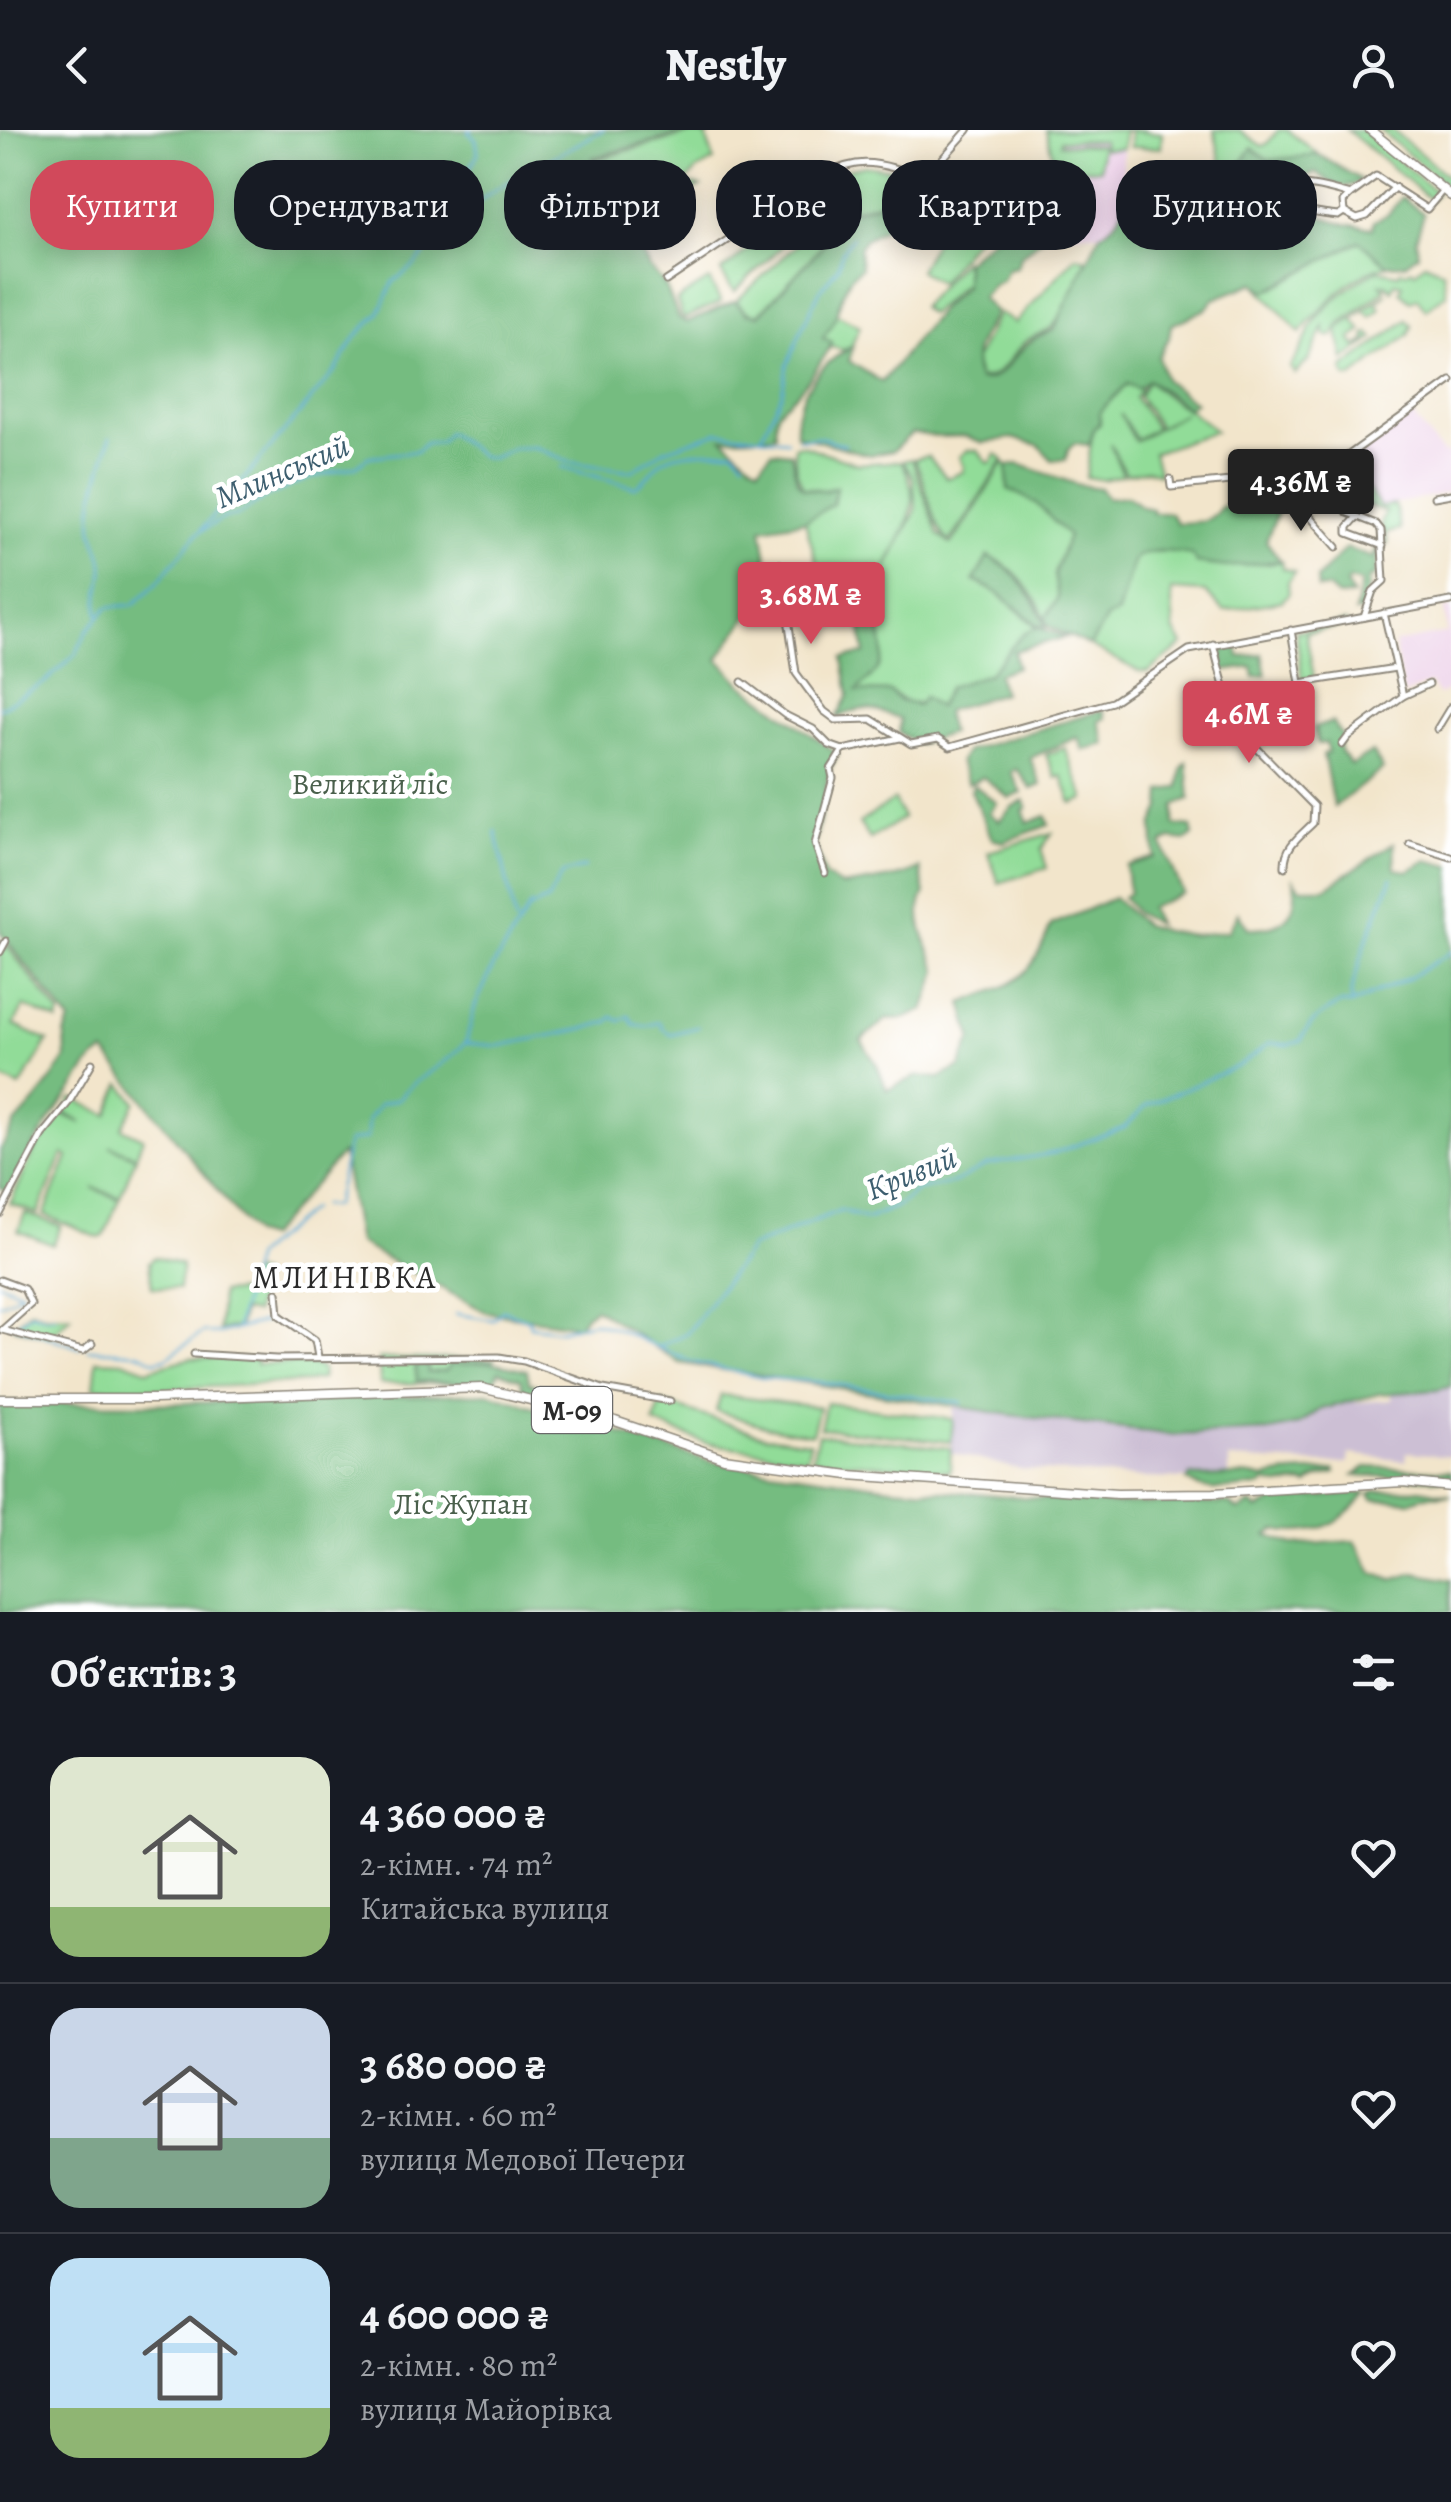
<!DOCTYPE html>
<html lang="uk">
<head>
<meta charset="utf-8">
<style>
  :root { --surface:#171b24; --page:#20242c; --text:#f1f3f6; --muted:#9ea1a6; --line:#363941; --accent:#d1495b }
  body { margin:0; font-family:Alegreya,serif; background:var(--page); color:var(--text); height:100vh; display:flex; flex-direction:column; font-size:38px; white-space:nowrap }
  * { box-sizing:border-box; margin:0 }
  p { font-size:32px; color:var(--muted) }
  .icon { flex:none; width:55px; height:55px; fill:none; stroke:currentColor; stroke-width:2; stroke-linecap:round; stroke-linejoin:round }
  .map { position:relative; height:1482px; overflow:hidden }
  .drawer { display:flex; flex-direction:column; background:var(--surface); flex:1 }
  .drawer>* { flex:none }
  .top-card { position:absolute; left:30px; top:30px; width:1392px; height:90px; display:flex; gap:20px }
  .price { position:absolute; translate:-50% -85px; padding:0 22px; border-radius:10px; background:var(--accent); color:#fff; font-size:32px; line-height:65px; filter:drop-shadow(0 2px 5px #0008) }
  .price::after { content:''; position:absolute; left:50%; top:60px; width:30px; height:22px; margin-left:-15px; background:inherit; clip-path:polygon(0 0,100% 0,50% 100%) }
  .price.selected { background:#222; color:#fff }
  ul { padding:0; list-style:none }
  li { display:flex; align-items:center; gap:30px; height:250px; padding:0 50px }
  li+li { border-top:2px solid var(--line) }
  li span { display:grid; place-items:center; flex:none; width:280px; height:200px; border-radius:30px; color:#555 }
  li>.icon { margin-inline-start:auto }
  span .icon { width:120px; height:120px; fill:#fffc; stroke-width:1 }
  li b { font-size:42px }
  h2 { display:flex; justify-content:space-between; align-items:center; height:120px; padding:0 50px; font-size:42px }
  .pill { padding:0 35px; border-radius:40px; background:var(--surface); box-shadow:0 5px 25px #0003; font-size:35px; line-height:90px }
  .pill.selected { background:var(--accent); color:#fff }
  header { display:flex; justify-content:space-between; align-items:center; height:130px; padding:0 50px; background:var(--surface); font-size:45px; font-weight:800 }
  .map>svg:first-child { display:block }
  .built { fill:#edd1e9 }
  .industrial { fill:#ccbfd4 }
  .green { fill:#91dc98; stroke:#5e8462; stroke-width:2.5 }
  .forest { fill:#74bc80; stroke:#507456; stroke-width:2.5 }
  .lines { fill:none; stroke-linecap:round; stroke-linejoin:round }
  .stream { stroke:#59aad4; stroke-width:2.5 }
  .minor-casing { stroke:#8e887b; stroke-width:9 }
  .major-casing { stroke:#8e887b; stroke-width:11 }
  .minor { stroke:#fff; stroke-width:5 }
  .major { stroke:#fff; stroke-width:8 }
  .labels { text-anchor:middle; stroke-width:9; stroke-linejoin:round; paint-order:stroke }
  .shield { fill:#fff; stroke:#6b6b6b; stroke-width:2.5 }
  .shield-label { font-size:28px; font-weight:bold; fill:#2b2b2b }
  .park-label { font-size:30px; fill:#4a604c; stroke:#fff }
  .water-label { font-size:32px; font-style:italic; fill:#3d5e6f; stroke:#fff }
  .neighbourhood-label { font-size:32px; letter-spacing:2.5px; fill:#2b2b2b; stroke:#fff }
</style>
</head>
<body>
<header><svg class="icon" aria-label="back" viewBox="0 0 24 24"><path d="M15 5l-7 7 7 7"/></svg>Nestly<svg class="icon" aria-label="person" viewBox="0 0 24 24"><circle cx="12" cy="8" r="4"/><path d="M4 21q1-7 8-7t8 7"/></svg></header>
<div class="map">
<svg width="1451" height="1482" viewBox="0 0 1451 1482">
  <rect width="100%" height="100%" fill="#fff"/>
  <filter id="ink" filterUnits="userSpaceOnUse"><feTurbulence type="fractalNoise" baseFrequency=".01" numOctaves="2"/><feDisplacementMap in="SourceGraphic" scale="20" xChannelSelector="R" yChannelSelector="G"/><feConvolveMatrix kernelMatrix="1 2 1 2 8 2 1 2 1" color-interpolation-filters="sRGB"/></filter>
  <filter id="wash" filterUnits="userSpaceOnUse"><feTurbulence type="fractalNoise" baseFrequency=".0048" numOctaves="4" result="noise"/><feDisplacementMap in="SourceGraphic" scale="40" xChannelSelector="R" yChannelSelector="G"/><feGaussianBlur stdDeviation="2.25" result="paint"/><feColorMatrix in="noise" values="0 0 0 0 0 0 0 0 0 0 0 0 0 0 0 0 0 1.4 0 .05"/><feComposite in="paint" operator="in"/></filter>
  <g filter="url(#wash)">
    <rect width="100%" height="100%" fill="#f2e5cb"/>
    <g class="built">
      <path d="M1059,10L1104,11V19L1123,18L1124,78L1112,95L1099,103H1067L1055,88L1054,47L1058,42Z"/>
      <path d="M1412,285L1443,324L1447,322L1451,328V362L1380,377L1349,332Z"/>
      <path d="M1451,478V559L1439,565L1430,553L1404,565L1394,513L1448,503L1444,479Z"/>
    </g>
    <path class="industrial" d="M1451,1247V1326L1407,1322L1406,1331L1349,1324L1348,1333L1324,1334L1229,1329V1345L1197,1349L1139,1348L1020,1339L951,1323L954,1274L1130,1300L1196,1302L1339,1273L1392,1270V1258Z"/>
    <g class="green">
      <path d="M704,0L714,31L696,41L688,50L616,67L594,30Z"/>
      <path d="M1046,0H1146L1134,1L1162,3L1161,18L1130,17V0L1124,1L1123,18L1104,19L1103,11L1060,10V14L1101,15L1100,39L1060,38L1052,24Z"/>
      <path d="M1214,0H1239L1262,16L1267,14L1278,0H1287L1319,25L1240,35L1237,49H1225Z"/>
      <path d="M1347,0H1361L1437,63L1431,70Z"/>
      <path d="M1379,0H1392L1451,49V59Z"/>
      <path d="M865,35C890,39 950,45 946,81L928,64L927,79L893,95L899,72L889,70L850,80L847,74L835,78L826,52L837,42Z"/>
      <path d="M684,53L700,57L663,75L665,80L632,100L616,71Z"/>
      <path d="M816,54L834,78L821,79L734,162L721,142L804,73L798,64Z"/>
      <path d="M992,63L1013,68L1015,73L1006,78L1003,90L967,84L961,96L976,107L939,153L919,140L948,87L951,85C970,83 984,83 992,63Z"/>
      <path d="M839,83L840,94C834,103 825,108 819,119L758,185L747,182L736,171L824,89Z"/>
      <path d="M1360,111L1388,135C1349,144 1326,175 1300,203L1254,153L1267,161Z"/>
      <path d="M1076,126L1087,129C1076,150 1068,177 1054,195C1048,202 1034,204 1026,211C1012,223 998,253 978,248L974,232L998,183L1015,193Z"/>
      <path d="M963,130L968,151C953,161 944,174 929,184L921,177Z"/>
      <path d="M1425,133L1443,141L1446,164L1426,180L1417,168L1411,171L1400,162L1403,155L1395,153L1392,160L1386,154H1380L1385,158L1383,161L1339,195L1333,206H1325L1324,197L1308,231L1295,244L1290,237C1301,223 1305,207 1314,193C1329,171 1355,152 1378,140L1399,144L1401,140L1406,142L1412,139L1414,142Z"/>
      <path d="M709,150L721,172L685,188L682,186L677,170Z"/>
      <path d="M1387,163L1376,172L1381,179L1371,187L1364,180L1353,189L1362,201L1351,209L1357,217L1367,210L1365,206L1369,203L1374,208L1344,230L1338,201L1341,197Z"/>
      <path d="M827,179L860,196L851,217L843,220L831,217L832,212L814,204Z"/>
      <path d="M1407,190L1412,196L1409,205L1351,248L1346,247L1343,239Z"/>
      <path d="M1148,250C1166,271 1195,280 1215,301L1153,323L1159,344L1147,340L1126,344L1110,314L1123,345L1103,350L1086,347L1093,299L1100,294V281C1110,273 1116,260 1127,254L1141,260L1135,268L1156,298L1136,309L1120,284L1135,311L1184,283L1159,297L1139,267Z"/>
      <path d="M802,315L858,334L901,331C928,379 901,399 884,444L878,447L881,449L916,380L913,348L903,331L912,329L938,404L950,414C961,406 993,348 1004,332L1007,336L1008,359L1036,373L1068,406L1054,444L1058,468L1045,488C1036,465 1012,434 988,426L974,451L999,464L1037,497L1024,503L988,544L949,557L938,577L927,572L909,574L890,562L857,561L878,539L865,470L821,448L805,391L833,374L836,357L825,360L803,357L796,341L794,316Z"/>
      <path d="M968,320L978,321L988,333L992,332L996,324L1003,329C994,343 957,407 949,411C931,396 927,351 914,329L928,326L947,348L963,342L964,336L959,327Z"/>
      <path d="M1368,359L1380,377L1395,375L1400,400L1386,403L1388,414L1385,415L1381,391L1386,382L1362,373L1357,384L1348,381L1343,373Z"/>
      <path d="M1164,421L1270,434L1281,431L1282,438L1295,442L1288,452L1289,463L1282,471L1224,481L1205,462L1171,460L1174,500L1183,515L1148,542H1140L1090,516L1106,489L1118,482L1134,429L1139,424Z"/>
      <path d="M1346,492L1347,495L1306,503L1314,548L1302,550L1296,501Z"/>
      <path d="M1065,618L1085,669L1072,674L1062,646L1056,648L1046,625Z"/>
      <path d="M894,670L903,688L870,709L859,693Z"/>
      <path d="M1052,703L1041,720L1047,738L999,753L988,722Z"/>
      <path d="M7,816L60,884L58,891L24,876L14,895L48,911L20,957L0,948V824Z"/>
      <path d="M121,954L136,972L122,998L143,1008L136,1026L110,1016L136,1027L120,1067L93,1058L119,1069L104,1106L99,1108L44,1085L68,1027L63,1024L38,1084L10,1074L35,1020L62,984L82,993L64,982L73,968L108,985Z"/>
      <path d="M25,1083L61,1096L53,1115L18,1101Z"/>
      <path d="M155,1127L182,1135L179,1159L152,1157L149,1132Z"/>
      <path d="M252,1142L261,1145L255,1183L243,1181L239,1196L219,1201L221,1163L246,1161Z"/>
      <path d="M31,1180L45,1185L71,1186L49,1207L13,1197Z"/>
      <path d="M191,1228L257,1230L256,1234L309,1233L322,1239L321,1249L307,1252L168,1259L94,1258L97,1230L123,1231L147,1240Z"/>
      <path d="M379,1229H494L490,1252L380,1254Z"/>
      <path d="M721,1265L819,1277L812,1304L768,1297L716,1281Z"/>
      <path d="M661,1272L766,1306L810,1312L807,1328L706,1313L654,1293Z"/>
      <path d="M826,1273L953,1289L951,1312L820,1298Z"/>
      <path d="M818,1304L951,1318L950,1341L812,1329Z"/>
    </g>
    <g class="forest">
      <path d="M0,0H718L709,5L683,3L592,28L649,137L665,155L679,188L687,192L735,171L747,183L759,185L820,119C828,105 841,101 840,84L890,70L898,72L892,94L865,109L859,118L861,138C842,150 841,176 832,195C830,200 825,203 823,208L832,212L830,217C823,230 806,254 796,264C779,282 774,276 776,304C765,308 737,307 723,308C736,318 744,330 759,337L772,321L791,323L797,351L803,358L825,361L836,357L833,374L805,391L762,398L771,453L718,529L743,555L838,624L830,639L815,714L825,746L841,756C863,752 904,749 920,738L925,764C911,785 929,818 938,841L924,880L906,888L887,889L861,910L877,935L887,960L917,946L939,948L960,937L972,908L962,873C1017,852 1028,854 1051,795L1114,768L1144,795L1164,801L1194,805L1228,801L1238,783L1248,798C1283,799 1300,785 1294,750L1301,758H1325L1394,713L1395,739L1408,741L1427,730L1451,736V1256L1438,1260L1379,1264L1321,1279L1298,1295L1270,1301L1174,1305L1011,1285L680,1233L595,1178L585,1185L578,1196L486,1182L358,1113L342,1023L267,1108L253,1104L105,922C86,933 82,947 70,963C45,995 26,1027 8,1063L0,1057V1020L15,994L40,966L66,928L65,905L70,891L0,802Z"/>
      <path d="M1252,18L1268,30L1319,25L1361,50C1343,64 1333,53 1316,43L1276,55L1267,64L1271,72L1346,94L1373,98L1374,91L1388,84L1402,67L1424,84L1416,109L1418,124L1405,134L1388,135L1359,111L1266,161L1254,153L1214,169L1206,179L1171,195L1169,208L1158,227L1165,250L1195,273L1188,278L1148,250L1138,259L1127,254L1100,281L1099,294L1093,299L1089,315L1074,313L1068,319L1066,330H1052L1038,315L1012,308L982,313L966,306L940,307L912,303L893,321L869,325L796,305C794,267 819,233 853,217L849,231L882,252L941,178L965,156V131C981,117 1003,104 1006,81L1018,74L1014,68L1020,65L1031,70L1054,96L1020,127L1017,137L1007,139L1002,151L994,154L981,168L995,182C982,209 967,219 978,250C1002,254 1013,223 1031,211C1038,206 1047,203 1054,199L1100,104C1125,89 1126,74 1123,46L1141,49L1154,44L1159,48L1167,44L1175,47L1185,46C1210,63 1213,49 1237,48L1240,35Z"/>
      <path d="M1018,334L1079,355L1100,358L1107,368L1127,366L1142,377L1152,379V383H1170L1177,393C1194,392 1211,394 1221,377L1234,375L1241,380L1247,373L1278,382L1266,411L1281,431L1227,437L1196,433L1192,425C1173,422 1150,416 1134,429L1118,483L1106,489L1090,516L1048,496L1045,488L1058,468L1054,444L1068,406L1036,373L1008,359L1007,336Z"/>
      <path d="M1346,418L1373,428L1376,418L1379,419L1375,447L1367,449L1369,454L1362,481L1355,482L1361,453L1349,450L1346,454L1353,465L1338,467L1328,458L1318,459L1317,449Z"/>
      <path d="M988,427C1015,438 1037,470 1046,497L1037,495L1000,464L974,450Z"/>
      <path d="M856,465C875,475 890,516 879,537C875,545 863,554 857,561L890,562L900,571L918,575L924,567L938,577L949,557L988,544L1024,503L1037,497L1066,507L1014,521L1017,537L997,544L1003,563L945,581L950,603L919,614L899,603L900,589C870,579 867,574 837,588L849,565L843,528L865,524Z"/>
      <path d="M1237,516L1239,527L1262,524L1266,545L1254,547L1252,537L1223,541L1222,521Z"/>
      <path d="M1277,565L1291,604L1268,609L1263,569Z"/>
      <path d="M1103,580L1105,588L1099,591L1105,614L1083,620L1078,607L1030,628L1041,655L1031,659L1017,639L1011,642L1022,663L1009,668L983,647L968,654L959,632L966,621Z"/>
      <path d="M1332,592L1343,607L1339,614L1340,622L1351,635L1372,622L1383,639L1334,677L1323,624L1328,623L1326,613L1318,614L1314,598Z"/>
      <path d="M1187,632L1190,669L1175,675L1174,695L1191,697L1193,705L1185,711L1171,709L1162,714L1183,763L1149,778L1157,794L1136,783L1123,767L1129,763L1126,736L1155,727L1153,696L1161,678L1162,661L1179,657L1182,638Z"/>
      <path d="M974,655L997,673L989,683L999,691L1013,676L1024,671L1027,678L1023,680L1028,693L1046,686L1049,695L1003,712L992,709L971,660Z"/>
      <path d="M491,1232L527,1240L529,1252L551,1260L547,1265L524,1261L521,1249L499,1241L493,1254L417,1251L415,1236L421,1234L428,1236V1243L447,1240L450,1234Z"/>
      <path d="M489,1263L713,1332L892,1357L1112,1374L1229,1373L1238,1380L1251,1374L1258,1379L1277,1370L1366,1363C1341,1395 1314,1407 1275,1400L1267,1405L1293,1415L1355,1411L1373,1443L1392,1450L1414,1443L1451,1450V1482H0V1273L155,1274Z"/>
      <path d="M1366,1337L1451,1341V1350L1355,1345Z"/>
      <path d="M1335,1340L1336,1343L1317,1348L1308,1355C1295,1349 1281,1360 1267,1352L1262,1356C1239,1358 1207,1365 1187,1351L1190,1346C1215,1350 1241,1340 1264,1349C1286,1340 1311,1344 1335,1340Z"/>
      <path d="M1421,1359L1451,1365L1425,1366L1412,1371L1373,1369L1370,1365L1375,1361Z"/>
    </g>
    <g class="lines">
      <g class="stream">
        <path d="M435,102L478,23L476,9L468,2L472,0"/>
        <path d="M761,307L782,263L787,235L804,194L819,162L838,137L842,122L852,107"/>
        <path d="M797,309L819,307L845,315"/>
        <path d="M562,337L635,357C647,351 650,341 659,333C677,318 712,323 734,320L744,331"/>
        <path d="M202,399L336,240L357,205L379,184L394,151L413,137L429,119L433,105L496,59L603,0"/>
        <path d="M99,485C95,467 103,456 103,438C104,425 95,413 93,400C89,367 104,338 110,307"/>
        <path d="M0,578L44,553L76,524L87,501L108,477L133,475L156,454L198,403L226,387L237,386L267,366L307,349L357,336L368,327L417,321L425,313L440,312L448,302L481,326L492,328L513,318L535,317L569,332L632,341L664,320L718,302L787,310"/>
        <path d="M496,701L516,793"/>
        <path d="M531,778L548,770L562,744L585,737"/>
        <path d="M1351,874V861L1366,812L1392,748"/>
        <path d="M466,912L475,876L494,835L531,775"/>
        <path d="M322,1075L331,1077L335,1074L348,1012L367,1008L368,990L380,974L398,969C415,947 446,936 465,913L499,916L583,899L608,892L613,887L620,891L629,886L633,894L646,896L660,892L663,899L671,904L698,897"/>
        <path d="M0,1153L21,1162"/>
        <path d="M0,1174L22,1163"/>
        <path d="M456,1184L493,1190L503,1180L529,1190L530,1196L560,1200L593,1192L617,1199L689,1231L762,1248L821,1252L962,1273"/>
        <path d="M13,1194L51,1208"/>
        <path d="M15,1195L31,1183L45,1187L56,1186"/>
        <path d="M236,1199L255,1126L311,1079"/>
        <path d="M54,1209L80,1218"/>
        <path d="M658,1217L688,1202L751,1117L841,1080L867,1089L899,1075L917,1060L956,1052L987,1035L1054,1023L1124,998L1146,976L1240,935L1270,913L1288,915L1301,911C1307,893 1324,882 1342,873L1350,875L1409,848L1451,822"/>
        <path d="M88,1219L139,1223L155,1231L166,1228L204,1202L219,1204L267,1191"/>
      </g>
    </g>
  </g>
  <g filter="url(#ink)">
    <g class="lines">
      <defs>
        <g id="minor">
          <path d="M1395,57L1367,86L1357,89L1344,82L1338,86C1318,84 1283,79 1272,63L1274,58C1297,50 1326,58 1350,65L1376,46L1427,79L1443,60"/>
          <path d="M1344,82L1343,72L1350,65"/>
          <path d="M666,151L826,44C873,22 884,40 928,45L968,0"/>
          <path d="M1340,330L1363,357"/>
          <path d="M1321,344L1348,383L1376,394L1381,400L1384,451L1373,461L1364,487"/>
          <path d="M1170,349L1171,357L1260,348L1292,366L1451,251"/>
          <path d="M1292,366L1337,417"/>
          <path d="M1434,367L1451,364"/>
          <path d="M1357,387L1348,397V403L1383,416"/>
          <path d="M766,438L780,434L796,543L824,581L836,590L871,589L911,614L938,609L950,617L1112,572L1189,520L1451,471"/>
          <path d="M1384,483L1403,566"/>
          <path d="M1291,500L1300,553L1396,538"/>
          <path d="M1213,514C1222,548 1227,578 1247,608L1314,676L1313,693C1300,706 1284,716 1285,737"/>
          <path d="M742,552L785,585L813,599L829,615L843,620L900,608"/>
          <path d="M1437,599L1451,576"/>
          <path d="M1342,615L1348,607L1403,566L1429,554"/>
          <path d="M1410,714L1451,727"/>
          <path d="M825,743L815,714L833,648L831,639L843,620"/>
          <path d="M0,822L6,811"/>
          <path d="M0,1084L42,1005L69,972L92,933"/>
          <path d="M0,1150L24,1159L31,1174L3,1199"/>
          <path d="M277,1162L279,1185L315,1210L318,1227"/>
          <path d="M2,1200L83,1221L92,1214"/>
          <path d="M194,1224L276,1229L499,1227L524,1231L603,1259L670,1271"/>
        </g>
        <g id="major">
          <path d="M1370,0L1451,66"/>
          <path d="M0,1269H155L482,1258L615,1291L724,1328L849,1345L1117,1364L1214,1363L1403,1352L1451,1357"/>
        </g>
      </defs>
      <use href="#minor" class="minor-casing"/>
      <use href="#major" class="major-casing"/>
      <use href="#minor" class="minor"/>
      <use href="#major" class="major"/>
    </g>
  </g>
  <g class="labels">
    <rect class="shield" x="532" y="1257" width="80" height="46" rx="8"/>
    <g class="shield-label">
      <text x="572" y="1290">М-09</text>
    </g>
    <g class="park-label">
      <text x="370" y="664">Великий ліс</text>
      <text x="461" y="1384">Ліс Жупан</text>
    </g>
    <g class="water-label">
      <text transform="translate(282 341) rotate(-23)" y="11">Млинський</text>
      <text transform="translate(911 1043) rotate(-22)" y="11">Кривий</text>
    </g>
    <g class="neighbourhood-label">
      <text x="345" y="1158">МЛИНІВКА</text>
    </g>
  </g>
</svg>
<b class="price selected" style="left:1301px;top:404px">4.36M ₴</b>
<b class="price" style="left:811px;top:517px">3.68M ₴</b>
<b class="price" style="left:1249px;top:636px">4.6M ₴</b>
<div class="top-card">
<a class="pill selected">Купити</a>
<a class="pill">Орендувати</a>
<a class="pill">Фільтри</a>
<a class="pill">Нове</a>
<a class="pill">Квартира</a>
<a class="pill">Будинок</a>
</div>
</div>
<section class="drawer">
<h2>Об’єктів: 3<svg class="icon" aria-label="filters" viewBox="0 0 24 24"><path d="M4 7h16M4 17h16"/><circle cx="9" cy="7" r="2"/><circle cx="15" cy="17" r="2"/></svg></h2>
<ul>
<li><span style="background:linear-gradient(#dfe7d0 75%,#8fb573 0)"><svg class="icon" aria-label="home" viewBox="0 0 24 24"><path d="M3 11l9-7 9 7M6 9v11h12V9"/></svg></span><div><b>4 360 000 ₴</b><p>2-кімн. · 74 m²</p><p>Китайська вулиця</p></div><svg class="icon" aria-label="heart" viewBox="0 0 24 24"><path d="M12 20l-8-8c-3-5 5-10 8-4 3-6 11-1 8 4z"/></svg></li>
<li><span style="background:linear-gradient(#c9d6e8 65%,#7fa58c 0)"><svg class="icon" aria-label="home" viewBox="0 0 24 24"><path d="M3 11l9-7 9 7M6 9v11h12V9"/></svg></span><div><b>3 680 000 ₴</b><p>2-кімн. · 60 m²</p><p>вулиця Медової Печери</p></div><svg class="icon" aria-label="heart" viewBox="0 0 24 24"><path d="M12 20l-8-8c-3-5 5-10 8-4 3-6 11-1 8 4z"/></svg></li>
<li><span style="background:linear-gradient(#bfe0f5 75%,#8fb573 0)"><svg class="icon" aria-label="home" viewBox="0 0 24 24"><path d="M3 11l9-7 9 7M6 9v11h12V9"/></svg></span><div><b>4 600 000 ₴</b><p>2-кімн. · 80 m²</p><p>вулиця Майорівка</p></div><svg class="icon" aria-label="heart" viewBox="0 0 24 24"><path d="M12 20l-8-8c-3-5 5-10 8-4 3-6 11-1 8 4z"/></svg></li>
</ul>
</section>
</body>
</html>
